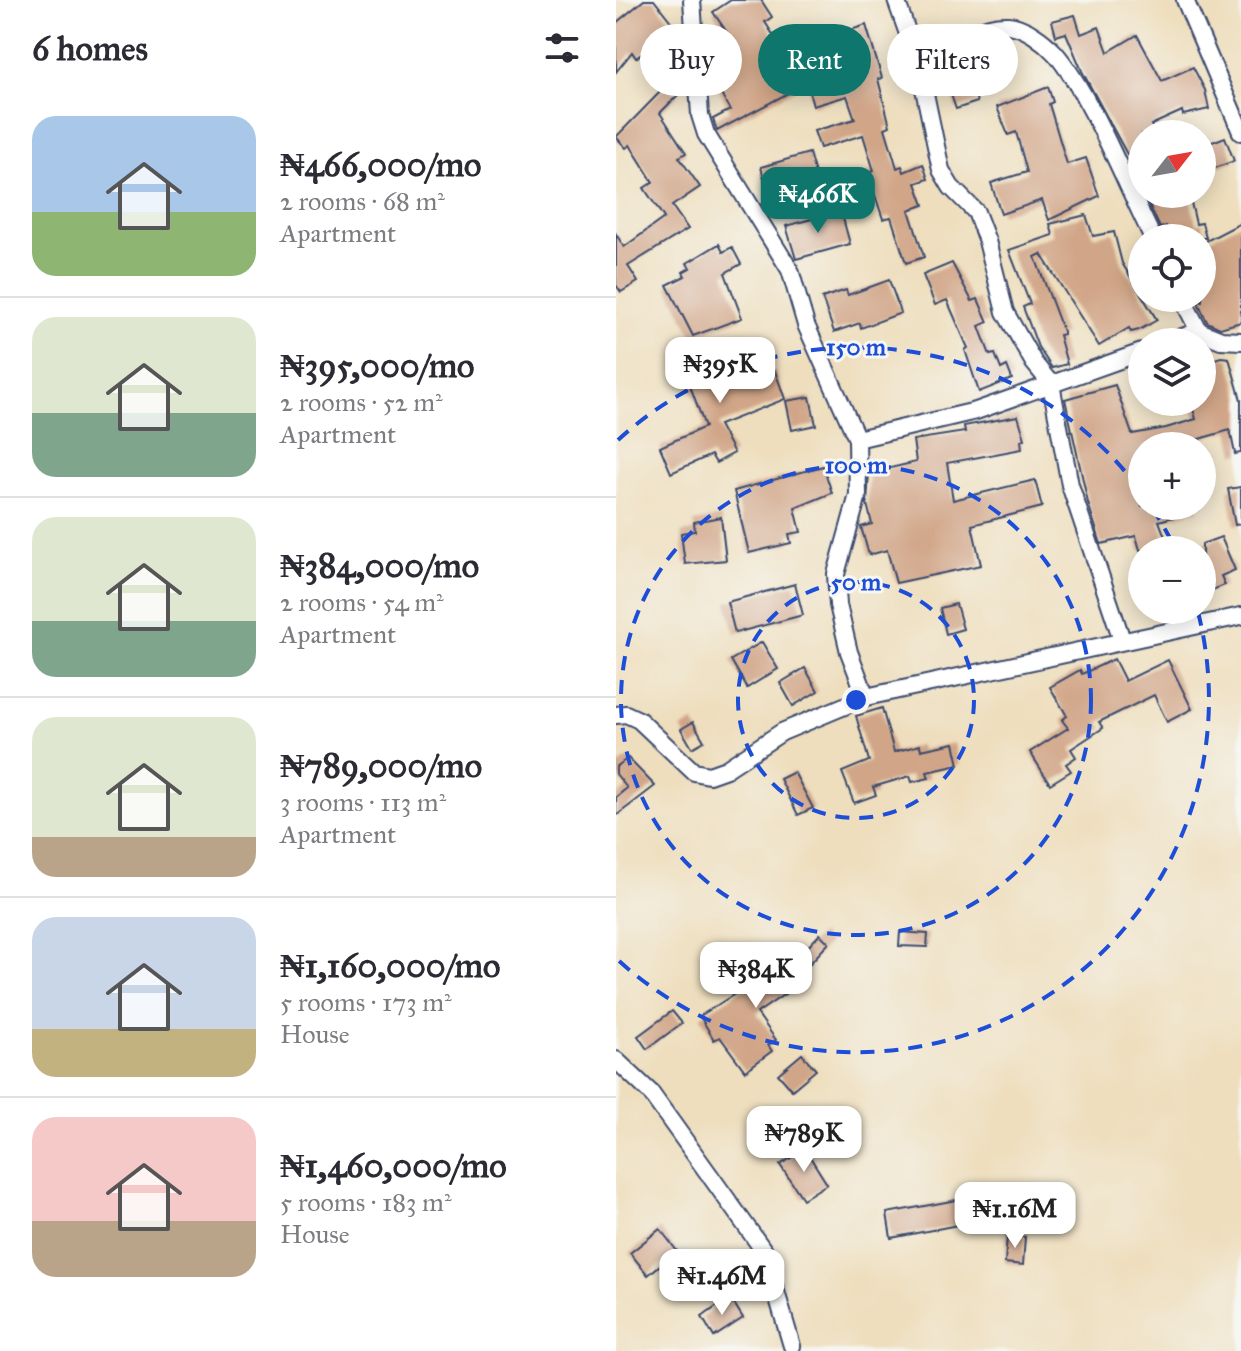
<!DOCTYPE html>
<html lang="en">
<head>
<meta charset="utf-8">
<style>
  :root { --surface:#fff; --page:#f7f7f7; --text:#2b2b33; --muted:#7c7c81; --line:#e1e1e2; --accent:#0f766e }
  body { margin:0; font-family:"IM FELL Great Primer",serif; background:var(--page); color:var(--text); height:100vh; display:flex; flex-direction:column; font-size:30px; white-space:nowrap }
  * { box-sizing:border-box; margin:0 }
  p { font-size:26px; color:var(--muted) }
  .icon { flex:none; width:44px; height:44px; fill:none; stroke:currentColor; stroke-width:2; stroke-linecap:round; stroke-linejoin:round }
  .map { position:relative; flex:1; overflow:hidden }
  .panel { display:flex; flex-direction:column; background:var(--surface); width:616px }
  .panel>* { flex:none }
  .banner { position:absolute; left:24px; top:24px; width:480px; height:72px; display:flex; gap:16px }
  .needle { width:52px; rotate:59deg }
  .buttons { position:absolute; left:512px; top:120px; display:grid; gap:16px }
  .buttons a { display:grid; place-items:center; width:88px; height:88px; border-radius:50%; background:var(--surface); box-shadow:0 4px 20px #0003; font-size:40px }
  .price { position:absolute; translate:-50% -68px; padding:0 18px; border-radius:16px; background:#fff; color:#222; font-size:26px; line-height:52px; filter:drop-shadow(0 2px 4px #0008) }
  .price::after { content:''; position:absolute; left:50%; top:48px; width:24px; height:18px; margin-left:-12px; background:inherit; clip-path:polygon(0 0,100% 0,50% 100%) }
  .price.selected { background:var(--accent); color:#fff }
  ul { padding:0; list-style:none }
  li { display:flex; align-items:center; gap:24px; height:200px; padding:0 32px }
  li+li { border-top:2px solid var(--line) }
  li span { display:grid; place-items:center; flex:none; width:224px; height:160px; border-radius:24px; color:#555 }
  li>.icon { margin-inline-start:auto }
  span .icon { width:96px; height:96px; fill:#fffc; stroke-width:1 }
  li b { font-size:34px }
  h2 { display:flex; justify-content:space-between; align-items:center; height:96px; padding:0 32px; font-size:34px }
  .tag { padding:0 28px; border-radius:36px; background:var(--surface); box-shadow:0 4px 20px #0003; font-size:28px; line-height:72px }
  .tag.selected { background:var(--accent); color:#fff }
  main { display:flex; flex:1; min-height:0 }
  .map>svg:first-child { display:block }
  .building { fill:#d1a688 }
  .lines { fill:none; stroke-linecap:round; stroke-linejoin:round }
  .minor-casing { stroke:#3b496c; stroke-width:20 }
  .minor { stroke:#fff; stroke-width:16 }
  .ring { fill:none; stroke:#1d4ed8; stroke-width:4; stroke-dasharray:14 10 }
  .centre { fill:#1d4ed8; stroke:#f6f6f2; stroke-width:4 }
  .ring-label { font-size:24px; text-anchor:middle; font-weight:bold; fill:#1d4ed8; stroke:#f6f6f2; stroke-width:6; stroke-linejoin:round; paint-order:stroke }
</style>
</head>
<body>
<main>
<section class="panel">
<h2>6 homes<svg class="icon" aria-label="filters" viewBox="0 0 24 24"><path d="M4 7h16M4 17h16"/><circle cx="9" cy="7" r="2"/><circle cx="15" cy="17" r="2"/></svg></h2>
<ul>
<li><span style="background:linear-gradient(#a9c7e8 60%,#8fb573 0)"><svg class="icon" aria-label="home" viewBox="0 0 24 24"><path d="M3 11l9-7 9 7M6 9v11h12V9"/></svg></span><div><b>₦466,000/mo</b><p>2 rooms · 68 m²</p><p>Apartment</p></div></li>
<li><span style="background:linear-gradient(#dfe7d0 60%,#7fa58c 0)"><svg class="icon" aria-label="home" viewBox="0 0 24 24"><path d="M3 11l9-7 9 7M6 9v11h12V9"/></svg></span><div><b>₦395,000/mo</b><p>2 rooms · 52 m²</p><p>Apartment</p></div></li>
<li><span style="background:linear-gradient(#dfe7d0 65%,#7fa58c 0)"><svg class="icon" aria-label="home" viewBox="0 0 24 24"><path d="M3 11l9-7 9 7M6 9v11h12V9"/></svg></span><div><b>₦384,000/mo</b><p>2 rooms · 54 m²</p><p>Apartment</p></div></li>
<li><span style="background:linear-gradient(#dfe7d0 75%,#b9a48a 0)"><svg class="icon" aria-label="home" viewBox="0 0 24 24"><path d="M3 11l9-7 9 7M6 9v11h12V9"/></svg></span><div><b>₦789,000/mo</b><p>3 rooms · 113 m²</p><p>Apartment</p></div></li>
<li><span style="background:linear-gradient(#c9d6e8 70%,#c2b280 0)"><svg class="icon" aria-label="home" viewBox="0 0 24 24"><path d="M3 11l9-7 9 7M6 9v11h12V9"/></svg></span><div><b>₦1,160,000/mo</b><p>5 rooms · 173 m²</p><p>House</p></div></li>
<li><span style="background:linear-gradient(#f6c9c9 65%,#b9a48a 0)"><svg class="icon" aria-label="home" viewBox="0 0 24 24"><path d="M3 11l9-7 9 7M6 9v11h12V9"/></svg></span><div><b>₦1,460,000/mo</b><p>5 rooms · 183 m²</p><p>House</p></div></li>
</ul>
</section>
<div class="map">
<svg width="625" height="1351" viewBox="0 0 625 1351">
  <rect width="100%" height="100%" fill="#f6f6f2"/>
  <filter id="ink" filterUnits="userSpaceOnUse"><feTurbulence type="fractalNoise" baseFrequency=".0125" numOctaves="2"/><feDisplacementMap in="SourceGraphic" scale="16" xChannelSelector="R" yChannelSelector="G"/><feConvolveMatrix kernelMatrix="1 2 1 2 8 2 1 2 1" color-interpolation-filters="sRGB"/></filter>
  <filter id="wash" filterUnits="userSpaceOnUse"><feTurbulence type="fractalNoise" baseFrequency=".006" numOctaves="4" result="noise"/><feDisplacementMap in="SourceGraphic" scale="32" xChannelSelector="R" yChannelSelector="G"/><feGaussianBlur stdDeviation="1.8" result="paint"/><feColorMatrix in="noise" values="0 0 0 0 0 0 0 0 0 0 0 0 0 0 0 0 0 1.4 0 .05"/><feComposite in="paint" operator="in"/></filter>
  <g filter="url(#wash)">
    <rect width="100%" height="100%" fill="#eedebd"/>
    <g id="blocks">
      <g class="building">
        <path d="M28,0H38L60,28L20,58L16,52L0,72V23Z"/>
        <path d="M115,0H145L156,17L149,22L168,52L250,25L266,78L262,79L274,126L269,128L281,168L286,166L288,172L307,164L312,179L300,183L308,205L293,210L308,257L290,263L275,217L267,219L258,192L235,201L227,183L258,171L247,135L204,148L198,131L239,119L231,96L197,106L191,83L101,131L97,119L114,110L92,72V65L121,47L97,12Z"/>
        <path d="M459,15L465,34L483,27L492,52L521,35L546,81L577,67L589,90L593,109L567,115L566,111L535,125L540,134H526V182L466,71L450,33L440,36L436,21Z"/>
        <path d="M386,40L391,66L384,68L386,73L355,82L361,102L340,109L327,72L359,61L355,49Z"/>
        <path d="M51,85L62,95L44,113L70,153L63,157L84,187L56,206L72,229L12,266L22,282L5,292L0,285V234L8,247L48,218L28,188L37,182L14,145L10,148L0,137Z"/>
        <path d="M432,87L437,102L433,104L451,164L470,158L483,196L433,220L426,200L385,214L375,183L411,172L400,132L392,135L381,107Z"/>
        <path d="M609,137L618,161L586,173V146Z"/>
        <path d="M193,153L202,184L153,197L145,167Z"/>
        <path d="M536,194H573L580,224L586,223L590,238H553L550,226L544,228L531,200L537,199Z"/>
        <path d="M225,211L234,244L180,259L170,226Z"/>
        <path d="M470,215L477,236L498,232L506,263L541,320L523,330L515,332L513,328L483,346L425,254L419,257L448,334L443,335L451,364L436,368L422,347L407,307L414,304L393,250L437,235L434,224Z"/>
        <path d="M625,223V322L604,328L591,322L582,302L586,301V243Z"/>
        <path d="M103,244L107,252L116,247L125,264L109,273L126,318L77,336L51,285L69,276L67,272L74,268L71,263Z"/>
        <path d="M336,263L356,301L362,299L372,322L363,326L374,355L379,354L385,369L391,366L396,379L363,392L349,350L352,348L331,300L319,305L307,275Z"/>
        <path d="M273,280L285,313L245,328L244,323L218,332L206,298L230,290L232,295Z"/>
        <path d="M120,344L133,380L159,371L169,399L103,425L118,453L100,463L95,455L55,473L44,447L89,427L67,366Z"/>
        <path d="M605,357L613,358L625,400V453L619,454L614,430L559,446H526V491L523,492L526,506H582L583,510L543,521L554,550H524L520,536L485,544L472,503L449,399L499,385L516,434L550,428L580,419L575,402H586V397L595,395L586,363Z"/>
        <path d="M194,397L200,425L176,430L170,401Z"/>
        <path d="M402,416L409,439L405,440L406,449L331,463L337,500L419,480L426,507L356,525L365,565L280,583L271,550L253,555L245,527L256,524L251,504L253,473L300,462L297,440L349,432L348,426Z"/>
        <path d="M207,466L216,493L179,508L185,532L173,534L175,543L133,553L118,491Z"/>
        <path d="M625,487V524L619,525L612,489Z"/>
        <path d="M105,517L110,560L69,564L65,533L79,531L78,522Z"/>
        <path d="M605,537L619,570L605,576L609,585L594,591L589,581L586,583V544Z"/>
        <path d="M179,584L187,615L119,633L111,602Z"/>
        <path d="M340,604L347,629L330,634L324,608Z"/>
        <path d="M146,642L162,669L131,688L115,660Z"/>
        <path d="M498,659L509,681L552,660L576,709L551,722L538,695L483,722L487,728L455,749L460,757L450,764L455,771L434,784L414,752L452,728L446,720L451,716L434,687L464,670L466,674Z"/>
        <path d="M189,668L202,691L177,706L164,683Z"/>
        <path d="M266,708L278,752L304,745L305,750L338,743L343,765L311,772L313,778L296,782L294,776L257,787L260,795L238,803L226,772L253,761L240,716Z"/>
        <path d="M77,722L88,741L76,748L65,729Z"/>
        <path d="M12,758L39,786L0,816V797L11,788L0,774V767Z"/>
        <path d="M178,772L197,808L182,815L164,779Z"/>
        <path d="M284,932L312,934L311,947L283,946Z"/>
        <path d="M204,934L213,943L178,980L182,985L141,1013L160,1040L152,1045L156,1051L129,1071L104,1037L98,1040L84,1016L166,964L171,969Z"/>
        <path d="M56,1011L66,1023L31,1049L22,1036Z"/>
        <path d="M186,1054L200,1070L176,1090L162,1074Z"/>
        <path d="M189,1149L211,1184L187,1199L164,1165Z"/>
        <path d="M346,1199L352,1223L275,1238L271,1213Z"/>
        <path d="M44,1229L61,1251L32,1275L14,1253Z"/>
        <path d="M391,1235L409,1237L407,1265L389,1263Z"/>
        <path d="M114,1297L127,1318L98,1337L86,1317Z"/>
      </g>
    </g>
  </g>
  <g filter="url(#ink)">
    <use href="#blocks" fill-opacity="0" stroke="#3b496c" stroke-width="2"/>
    <g class="lines">
      <defs>
        <g id="minor">
          <path d="M76,0L84,115L90,134L174,270L190,325L241,439L242,495L220,574L222,605L233,652L250,697"/>
          <path d="M280,0L303,65L325,170L335,187L360,212L371,241L389,312L418,363L435,384L454,485L506,640"/>
          <path d="M569,0L625,132"/>
          <path d="M303,65C328,51 361,23 392,25C408,26 428,41 439,53C475,95 510,185 537,238"/>
          <path d="M566,298L583,331L605,340L625,341"/>
          <path d="M553,342L583,331"/>
          <path d="M241,439L360,411L526,352"/>
          <path d="M0,715L10,714L23,720L78,772L93,775L110,769L166,732L250,697L625,616"/>
          <path d="M0,1060L34,1092L148,1251L176,1346"/>
        </g>
      </defs>
      <use href="#minor" class="minor-casing"/>
      <use href="#minor" class="minor"/>
    </g>
  </g>
  <g class="ring">
    <circle cx="240" cy="700" r="118"/>
    <circle cx="240" cy="700" r="235"/>
    <path d="M2 440A353 353 0 0 1 526 493M536 508A353 353 0 0 1 559 548M582 612A353 353 0 0 1 2 960"/>
  </g>
  <circle cx="240" cy="700" r="12" class="centre"/>
  <g class="ring-label">
    <text x="240" y="355">150 m</text>
    <text x="240" y="473">100 m</text>
    <text x="240" y="590">50 m</text>
  </g>
</svg>
<div class="buttons">
<a><svg class="needle" viewBox="-14 -14 28 28"><path d="M0-13l5 13h-10z" fill="#e53935"/><path d="M0 13l5-13h-10z" fill="#7c7c81"/></svg></a>
<a><svg class="icon" aria-label="locate" viewBox="0 0 24 24"><circle cx="12" cy="12" r="6"/><path d="M12 2v4M12 18v4M2 12h4M18 12h4"/></svg></a>
<a><svg class="icon" aria-label="layers" viewBox="0 0 24 24"><path d="M12 4l9 5-9 5-9-5zM3 14l9 5 9-5"/></svg></a>
<a>+</a>
<a>−</a>
</div>
<b class="price selected" style="left:202px;top:235px">₦466K</b>
<b class="price" style="left:104px;top:405px">₦395K</b>
<b class="price" style="left:140px;top:1010px">₦384K</b>
<b class="price" style="left:188px;top:1174px">₦789K</b>
<b class="price" style="left:399px;top:1250px">₦1.16M</b>
<b class="price" style="left:106px;top:1317px">₦1.46M</b>
<div class="banner">
<a class="tag">Buy</a>
<a class="tag selected">Rent</a>
<a class="tag">Filters</a>
</div>
</div>
</main>
</body>
</html>
